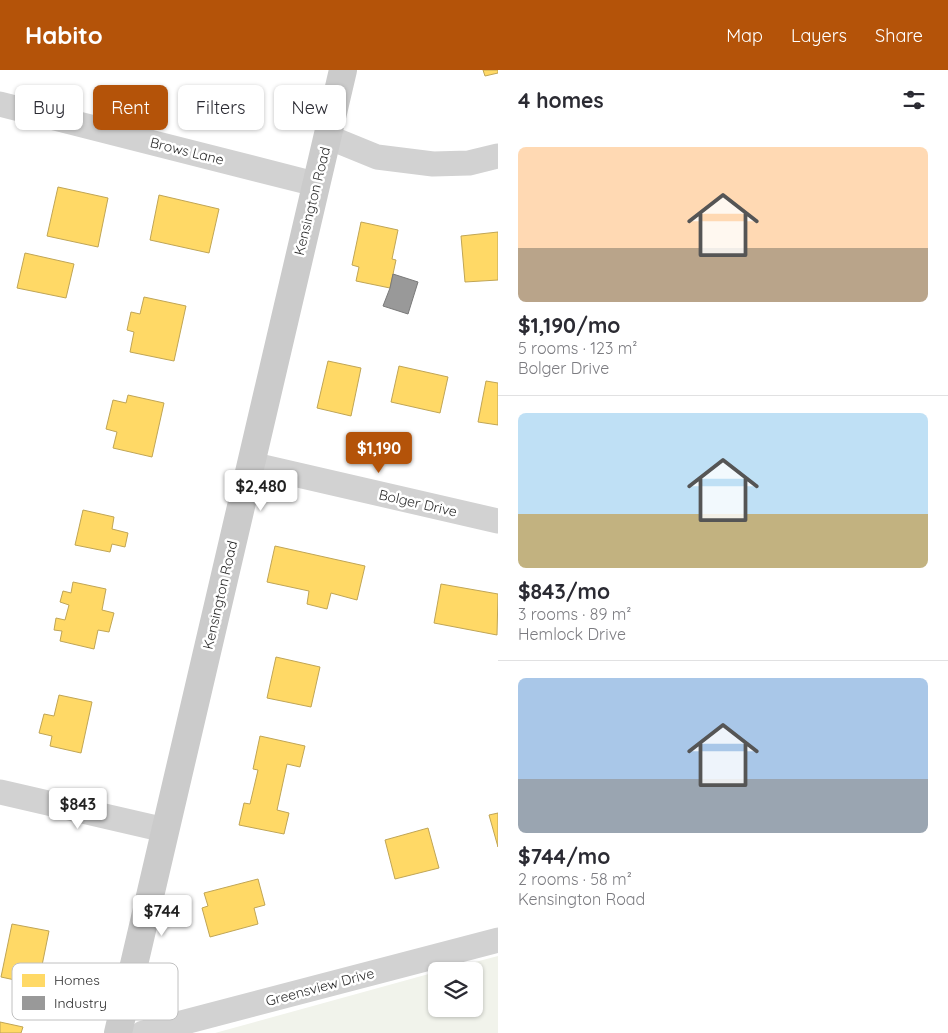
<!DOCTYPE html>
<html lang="en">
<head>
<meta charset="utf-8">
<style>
  :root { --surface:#fff; --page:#f2f2f3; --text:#2b2b33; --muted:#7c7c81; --line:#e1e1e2; --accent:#b45309 }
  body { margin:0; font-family:Quicksand,sans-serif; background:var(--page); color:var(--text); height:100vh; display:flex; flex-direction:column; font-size:19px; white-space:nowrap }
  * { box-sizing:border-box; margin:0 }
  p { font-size:16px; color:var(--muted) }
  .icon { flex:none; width:28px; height:28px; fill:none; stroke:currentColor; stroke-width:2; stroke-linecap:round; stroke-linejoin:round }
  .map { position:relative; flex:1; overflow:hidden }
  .sheet { display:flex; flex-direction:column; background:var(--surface); width:450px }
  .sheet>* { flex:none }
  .banner { position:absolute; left:15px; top:15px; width:408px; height:45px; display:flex; gap:10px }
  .fabs { position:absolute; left:428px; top:892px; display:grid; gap:10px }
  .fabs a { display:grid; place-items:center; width:55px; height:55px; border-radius:8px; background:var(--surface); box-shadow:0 1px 4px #0004; font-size:25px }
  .price { position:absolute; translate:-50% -42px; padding:0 11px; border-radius:5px; background:#fff; color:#222; font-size:16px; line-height:32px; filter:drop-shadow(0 1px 2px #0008) }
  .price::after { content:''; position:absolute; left:50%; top:30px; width:15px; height:11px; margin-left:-8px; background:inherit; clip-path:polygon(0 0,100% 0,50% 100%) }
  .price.active { background:var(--accent); color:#fff }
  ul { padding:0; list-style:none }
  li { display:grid; align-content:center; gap:10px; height:265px; padding:0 20px }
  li+li { border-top:1px solid var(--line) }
  li span { display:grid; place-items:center; height:155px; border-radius:8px; color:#555 }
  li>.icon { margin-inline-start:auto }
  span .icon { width:90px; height:90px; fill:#fffc; stroke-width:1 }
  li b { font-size:21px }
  h2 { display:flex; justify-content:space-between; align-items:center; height:60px; padding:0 20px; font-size:21px }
  .pill { padding:0 18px; border-radius:8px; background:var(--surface); box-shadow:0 1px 4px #0004; font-size:18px; line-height:45px }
  .pill.active { background:var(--accent); color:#fff }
  header { display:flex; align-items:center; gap:30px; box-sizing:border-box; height:70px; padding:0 25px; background:var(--accent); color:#fff }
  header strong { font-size:24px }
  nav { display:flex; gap:28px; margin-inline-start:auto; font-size:18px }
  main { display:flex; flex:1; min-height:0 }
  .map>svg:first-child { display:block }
  .green { fill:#f1f3eb }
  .homes { fill:#ffd966; stroke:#c0a555 }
  .industry { fill:#999; stroke:#797979 }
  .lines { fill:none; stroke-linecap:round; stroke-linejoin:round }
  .street { stroke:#d2d2d2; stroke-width:25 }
  .secondary { stroke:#cbcbcb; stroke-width:28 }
  .labels { text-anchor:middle; stroke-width:5; stroke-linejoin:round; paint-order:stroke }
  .street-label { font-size:14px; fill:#2d2d2d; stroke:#fff }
  .key { fill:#fff; stroke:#c0c0c0; stroke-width:1 }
  .key-label { font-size:14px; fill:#2d2d2d }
</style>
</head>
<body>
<header>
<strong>Habito</strong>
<nav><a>Map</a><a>Layers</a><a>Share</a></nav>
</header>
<main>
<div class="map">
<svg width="498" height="963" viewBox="0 0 498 963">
  <rect width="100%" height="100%" fill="#fff"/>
  <path class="green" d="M498,886V963H215L436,902V939H474V901H441Z"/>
  <g class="homes">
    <path d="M483,0H498V3L485,6Z"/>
    <path d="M58,117L108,128L98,177L47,166Z"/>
    <path d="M159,125L219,139L209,183L150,170Z"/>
    <path d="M361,152L398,160L392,189L396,190L390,218L356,211L359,197L352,195Z"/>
    <path d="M498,162V210L465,212L461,166Z"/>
    <path d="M25,183L74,194L66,228L17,218Z"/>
    <path d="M144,227L186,236L174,291L130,282L134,262L127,260L131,242L140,244Z"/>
    <path d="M328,291L361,298L351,346L317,338Z"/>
    <path d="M399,296L448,307L440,343L391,332Z"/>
    <path d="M486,311L498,313V355L478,352Z"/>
    <path d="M128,325L164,333L152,387L113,378L117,362L106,359L113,330L126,333Z"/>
    <path d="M83,440L114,447L112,459L128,463L125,477L112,474L110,482L75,475Z"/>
    <path d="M275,476L365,496L357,530L331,523L327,539L307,534L309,521L267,512Z"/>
    <path d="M73,512L106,519L102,540L114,543L109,562L98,560L94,579L60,571L62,561L54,560L56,548L65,550L69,535L60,532L63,521L71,523Z"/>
    <path d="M441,514L498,524L497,565L434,553Z"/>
    <path d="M276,587L320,597L311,637L267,628Z"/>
    <path d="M59,625L92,632L81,683L50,676L52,666L39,663L44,644L54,646Z"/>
    <path d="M260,666L305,676L300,697L287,694L277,740L289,743L284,764L239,755L244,733L250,734L258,700L253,699Z"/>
    <path d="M498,743V777L489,745Z"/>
    <path d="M428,758L439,798L395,809L385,770Z"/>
    <path d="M258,809L265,835L254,838L258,854L210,867L202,838L208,836L204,823Z"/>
    <path d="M12,854L49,861L38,915L1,907Z"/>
    <path d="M0,952L23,957L21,963H0Z"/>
  </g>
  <path class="industry" d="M393,204L418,212L408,244L383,236L390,218Z"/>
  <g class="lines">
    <g class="street">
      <path d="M0,34L315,114"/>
      <path d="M328,67L377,87L433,94L469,93L498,86"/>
      <path d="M250,394L498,451"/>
      <path d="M0,722L165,760"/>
      <path d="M143,963L498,870"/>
    </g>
    <path class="secondary" d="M118,963L343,0"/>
  </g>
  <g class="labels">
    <g class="street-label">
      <text transform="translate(187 81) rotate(14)" y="5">Brows Lane</text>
      <text transform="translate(312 131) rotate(-76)" y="5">Kensington Road</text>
      <text transform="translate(418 433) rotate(13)" y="5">Bolger Drive</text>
      <text transform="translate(220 525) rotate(-77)" y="5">Kensington Road</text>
      <text transform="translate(320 917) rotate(-15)" y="5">Greensview Drive</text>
    </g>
  </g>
  <rect x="12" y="893" width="166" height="57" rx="8" class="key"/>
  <rect x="22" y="904" width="23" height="13" fill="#ffd966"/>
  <rect x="22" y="926" width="23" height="14" fill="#999"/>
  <g class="key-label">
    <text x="54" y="915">Homes</text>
    <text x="54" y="938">Industry</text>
  </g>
</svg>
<div class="fabs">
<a><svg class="icon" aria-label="layers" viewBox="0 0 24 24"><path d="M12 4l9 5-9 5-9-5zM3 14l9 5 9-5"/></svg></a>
</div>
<b class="price active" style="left:379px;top:404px">$1,190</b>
<b class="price" style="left:261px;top:442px">$2,480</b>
<b class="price" style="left:78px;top:760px">$843</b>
<b class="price" style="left:162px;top:867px">$744</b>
<div class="banner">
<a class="pill">Buy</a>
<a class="pill active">Rent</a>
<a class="pill">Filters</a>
<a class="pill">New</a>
</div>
</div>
<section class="sheet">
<h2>4 homes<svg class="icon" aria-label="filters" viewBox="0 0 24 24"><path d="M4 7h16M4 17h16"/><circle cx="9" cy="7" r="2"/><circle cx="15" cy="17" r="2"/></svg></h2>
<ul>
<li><span style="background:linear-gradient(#ffd9b3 65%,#b9a48a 0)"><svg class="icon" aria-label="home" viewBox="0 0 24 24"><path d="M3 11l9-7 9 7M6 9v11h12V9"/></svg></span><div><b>$1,190/mo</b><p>5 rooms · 123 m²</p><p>Bolger Drive</p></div></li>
<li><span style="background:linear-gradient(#bfe0f5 65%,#c2b280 0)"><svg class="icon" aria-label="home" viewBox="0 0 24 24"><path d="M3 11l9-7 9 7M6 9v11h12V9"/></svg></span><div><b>$843/mo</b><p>3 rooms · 89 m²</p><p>Hemlock Drive</p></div></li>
<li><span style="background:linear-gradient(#a9c7e8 65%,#9aa5b1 0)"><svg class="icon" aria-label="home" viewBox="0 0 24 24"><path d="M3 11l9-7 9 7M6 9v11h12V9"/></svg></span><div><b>$744/mo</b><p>2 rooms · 58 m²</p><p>Kensington Road</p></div></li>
</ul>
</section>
</main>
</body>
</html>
